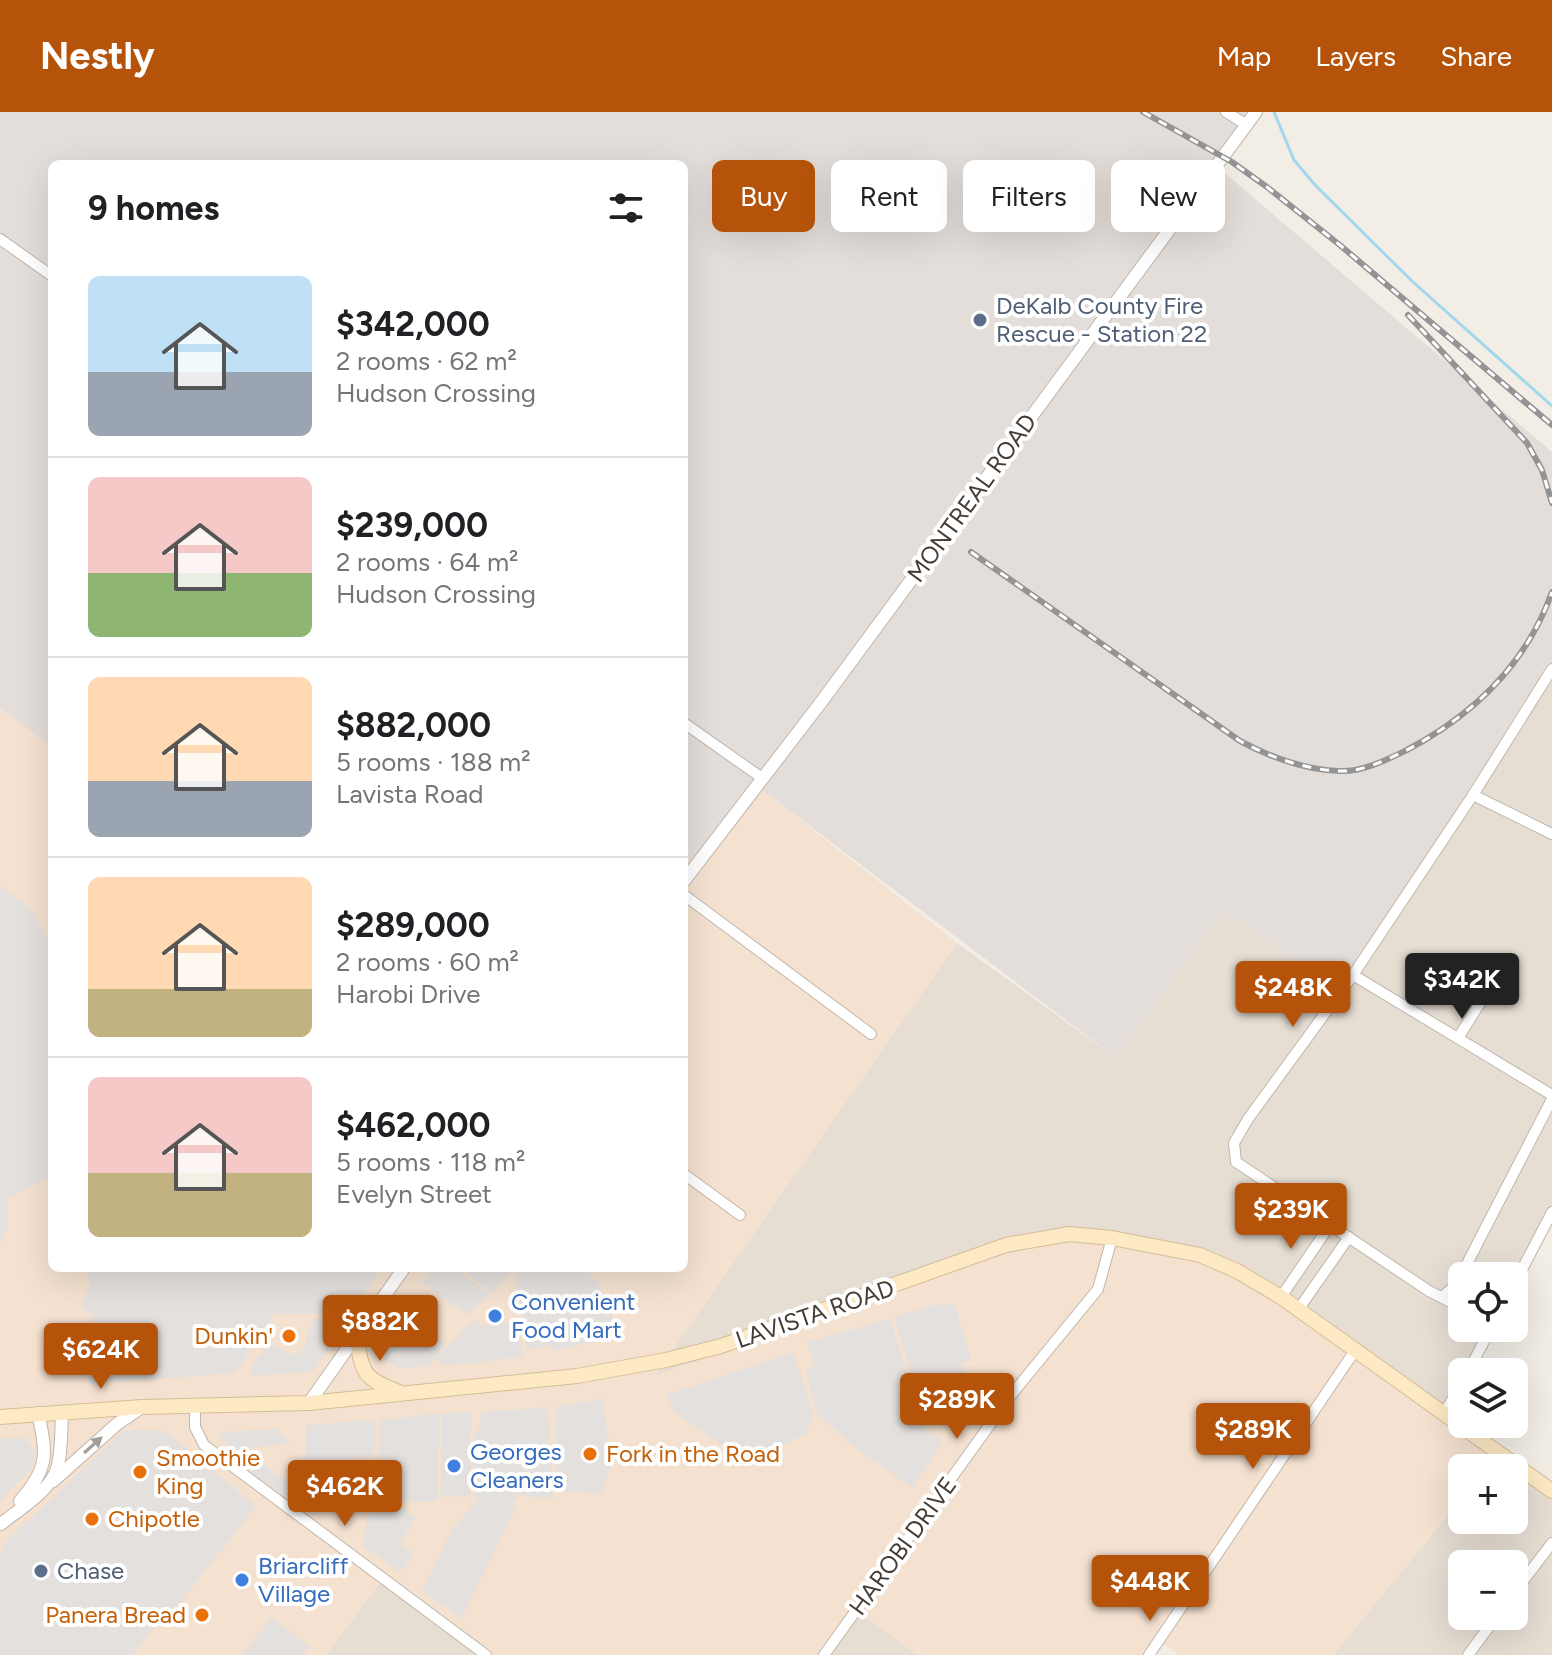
<!DOCTYPE html>
<html lang="en">
<head>
<meta charset="utf-8">
<style>
  :root { --surface:#fff; --page:#f2f2f2; --text:#202124; --muted:#757577; --line:#e0e0e0; --accent:#b45309 }
  body { margin:0; font-family:Figtree,sans-serif; background:var(--page); color:var(--text); height:100vh; display:flex; flex-direction:column; font-size:30px; white-space:nowrap }
  * { box-sizing:border-box; margin:0 }
  p { font-size:26px; color:var(--muted) }
  .icon { flex:none; width:44px; height:44px; fill:none; stroke:currentColor; stroke-width:2; stroke-linecap:round; stroke-linejoin:round }
  .map { position:relative; flex:1; overflow:hidden }
  .panel { position:absolute; left:48px; top:48px; width:640px; height:1112px; display:flex; flex-direction:column; background:var(--surface); border-radius:12px; box-shadow:0 8px 32px #0002 }
  .panel>* { flex:none }
  .hud { position:absolute; left:712px; top:48px; width:720px; height:72px; display:flex; gap:16px }
  .fabs { position:absolute; left:1448px; top:1150px; display:grid; gap:16px }
  .fabs a { display:grid; place-items:center; width:80px; height:80px; border-radius:12px; background:var(--surface); box-shadow:0 8px 32px #0002; font-size:40px }
  .price { position:absolute; translate:-50% -68px; padding:0 18px; border-radius:8px; background:var(--accent); color:#fff; font-size:26px; line-height:52px; filter:drop-shadow(0 2px 4px #0008) }
  .price::after { content:''; position:absolute; left:50%; top:48px; width:24px; height:18px; margin-left:-12px; background:inherit; clip-path:polygon(0 0,100% 0,50% 100%) }
  .price.current { background:#222; color:#fff }
  ul { padding:0; list-style:none }
  li { display:flex; align-items:center; gap:24px; height:200px; padding:0 40px }
  li+li { border-top:2px solid var(--line) }
  li span { display:grid; place-items:center; flex:none; width:224px; height:160px; border-radius:12px; color:#555 }
  li>.icon { margin-inline-start:auto }
  span .icon { width:96px; height:96px; fill:#fffc; stroke-width:1 }
  li b { font-size:34px }
  h2 { display:flex; justify-content:space-between; align-items:center; height:96px; padding:0 40px; font-size:34px }
  .tag { padding:0 28px; border-radius:12px; background:var(--surface); box-shadow:0 8px 32px #0002; font-size:28px; line-height:72px }
  .tag.current { background:var(--accent); color:#fff }
  header { display:flex; align-items:center; gap:48px; box-sizing:border-box; height:112px; padding:0 40px; background:var(--accent); color:#fff }
  header strong { font-size:38px }
  nav { display:flex; gap:44px; margin-inline-start:auto; font-size:28px }
  .map>svg:first-child { display:block }
  .residential { fill:#e6ded3; fill-rule:evenodd }
  .commercial { fill:#f4e1d0 }
  .industrial { fill:#e4deda }
  .parking { fill:#e3e0dd }
  .lines { fill:none; stroke-linecap:round; stroke-linejoin:round }
  .stream { stroke:#a2d8ee; stroke-width:3 }
  .minor-casing { stroke:#c0b6ab; stroke-width:12 }
  .tertiary-casing { stroke:#c0b6ab; stroke-width:14 }
  .secondary-casing { stroke:#d5bd97; stroke-width:16 }
  .minor { stroke:#fff; stroke-width:10 }
  .tertiary { stroke:#fff; stroke-width:12 }
  .secondary { stroke:#fde9c4; stroke-width:14 }
  .rail-casing { stroke:#949494; stroke-width:6 }
  .rail { stroke:#fff; stroke-width:3; stroke-dasharray:9; stroke-linecap:butt }
  .oneway { fill:#a29e9a }
  .service-dot { fill:#5c6f8a; stroke:#fff; stroke-width:3 }
  .shop-dot { fill:#3f7fe0; stroke:#fff; stroke-width:3 }
  .food-dot { fill:#e8710a; stroke:#fff; stroke-width:3 }
  .labels { text-anchor:middle; stroke-width:8; stroke-linejoin:round; paint-order:stroke }
  .service-label { font-size:24px; fill:#4e5e75; stroke:#fff; text-anchor:start }
  .street-label { font-size:24px; fill:#443c35; stroke:#fff }
  .shop-label { font-size:24px; fill:#366cbe; stroke:#fff; text-anchor:start }
  .food-label { font-size:24px; fill:#c56008; stroke:#fff; text-anchor:start }
</style>
</head>
<body>
<header>
<strong>Nestly</strong>
<nav><a>Map</a><a>Layers</a><a>Share</a></nav>
</header>
<div class="map">
<svg width="1552" height="1543" viewBox="0 0 1552 1543">
  <rect width="100%" height="100%" fill="#f2ede5"/>
  <g class="residential">
    <path d="M1552,545V1108L1514,1164H1462V1216H1488L1441,1298L977,1136L825,1207L654,1264L957,831L1116,946L1223,799L1442,726Z"/>
    <path d="M1499,1340L1552,1383V1543H1333L1462,1386V1408H1514V1356H1486ZM1462,1452H1514V1504H1462Z"/>
    <path d="M383,1467L484,1543H326Z"/>
    <path d="M859,1500L918,1543H826Z"/>
  </g>
  <path class="commercial" d="M0,596L52,635V1156H684V779L761,677L957,831L655,1263L825,1207L978,1136L1068,1122L1149,1130L1284,1185L1499,1340L1486,1356H1462V1386L1333,1543H1179L1158,1528L1148,1543H918L859,1501L826,1543H484L383,1467L326,1543H0Z"/>
  <path class="industrial" d="M0,0H1255L1214,52L1552,340V545L1345,880L1223,799L1116,946L761,677L684,779V52H52V635L0,596Z"/>
  <g class="parking">
    <path d="M0,774L29,795L46,824L52,825V1063L7,1088V1119L0,1130Z"/>
    <path d="M93,1156H382L350,1202H275L235,1261L89,1272L85,1221L94,1206L81,1195L91,1170L86,1165Z"/>
    <path d="M433,1156H454L490,1182L467,1203L422,1170Z"/>
    <path d="M459,1156H515L492,1181Z"/>
    <path d="M524,1156H582L597,1169L619,1224L552,1239L551,1233L527,1238L516,1165Z"/>
    <path d="M404,1190L414,1198L409,1206L445,1232L428,1254L398,1256L375,1241Z"/>
    <path d="M937,1192L955,1193L971,1248L963,1251L965,1261L926,1269L923,1262L912,1265L894,1205Z"/>
    <path d="M314,1207H350L312,1260L251,1264L253,1249L271,1231L292,1243L302,1239Z"/>
    <path d="M475,1207L480,1213L518,1210L522,1245L444,1254L435,1247Z"/>
    <path d="M890,1207L926,1319L943,1329L913,1376L854,1335L817,1301L806,1258L815,1254L807,1230Z"/>
    <path d="M793,1240L814,1303L807,1321L753,1347L738,1344L674,1300L666,1283Z"/>
    <path d="M602,1287L612,1349L602,1381L556,1379V1295Z"/>
    <path d="M548,1295L553,1387L519,1383L512,1393L515,1398L462,1506L422,1480L451,1419L480,1386L473,1385V1322L478,1321L482,1300Z"/>
    <path d="M471,1300L470,1385L440,1384L442,1302Z"/>
    <path d="M440,1301L437,1389L379,1390V1312L383,1308Z"/>
    <path d="M375,1308V1340L371,1345L349,1346V1359L322,1360L324,1387L353,1385L354,1398L312,1397L304,1390L306,1313Z"/>
    <path d="M275,1317L290,1330L247,1337L248,1342L293,1374L286,1385L243,1355L241,1346L219,1325L225,1320Z"/>
    <path d="M127,1318L165,1319L256,1394L174,1498L167,1501L132,1543H0V1441L7,1429L119,1322Z"/>
    <path d="M25,1326L35,1339L32,1355L0,1389V1327Z"/>
    <path d="M405,1397L416,1406L399,1431L414,1442L400,1460L363,1434L368,1403Z"/>
    <path d="M272,1505L309,1535L302,1543H242Z"/>
  </g>
  <g class="lines">
    <path class="stream" d="M1274,0L1294,48L1315,73L1413,170L1552,294"/>
    <defs>
      <g id="minor">
        <path d="M1226,0L1247,13"/>
        <path d="M0,127L52,164"/>
        <path d="M684,611L762,666"/>
        <path d="M1473,683L1552,722"/>
        <path d="M684,783L871,922"/>
        <path d="M1353,863L1552,983"/>
        <path d="M1458,926L1480,891"/>
        <path d="M684,1062L740,1103"/>
        <path d="M1514,1173L1552,1100"/>
        <path d="M1443,1184L1456,1173L1552,987"/>
        <path d="M1281,1185L1330,1113"/>
        <path d="M1462,1196L1429,1179L1236,1050L1234,1031L1248,1007L1353,863L1473,683L1552,557"/>
        <path d="M1298,1198L1349,1125"/>
        <path d="M1468,1260L1491,1216"/>
        <path d="M195,1293V1315L204,1333L486,1543"/>
        <path d="M1444,1301L1462,1272"/>
        <path d="M1514,1481L1552,1431"/>
        <path d="M824,1543L1012,1282L1098,1177L1112,1126"/>
        <path d="M1149,1543L1354,1240"/>
        <path d="M1468,1543L1497,1504"/>
      </g>
      <g id="tertiary">
        <path d="M684,769L822,589L1256,0"/>
        <path d="M309,1291L404,1156"/>
        <path d="M53,1369L117,1312L142,1295"/>
        <path d="M20,1389C49,1356 47,1342 38,1301"/>
        <path d="M1,1412C20,1396 52,1379 58,1353C62,1336 61,1317 62,1301"/>
      </g>
      <g id="secondary">
        <path d="M356,1224C363,1260 361,1266 399,1280"/>
        <path d="M0,1305L142,1295L309,1291L577,1264L666,1248L721,1234L1006,1133L1069,1122L1112,1126L1200,1143L1237,1159L1281,1185L1552,1379"/>
      </g>
    </defs>
    <use href="#minor" class="minor-casing"/>
    <use href="#tertiary" class="tertiary-casing"/>
    <use href="#secondary" class="secondary-casing"/>
    <use href="#minor" class="minor"/>
    <use href="#tertiary" class="tertiary"/>
    <use href="#secondary" class="secondary"/>
    <defs>
      <g id="rail">
        <path d="M1143,0L1232,50L1267,75L1341,134L1552,313"/>
        <path d="M1408,203L1527,331L1542,358L1552,391"/>
        <path d="M971,440L1240,629C1270,645 1306,658 1340,659C1362,660 1386,648 1405,639C1472,604 1526,553 1552,480"/>
      </g>
    </defs>
    <use href="#rail" class="rail-casing"/>
    <use href="#rail" class="rail"/>
  </g>
  <defs><path id="oneway-solid" d="M-6-.8H1V-3.2L6.5 0L1 3.2V.8H-6Z" transform="scale(2)"/></defs>
  <use class="oneway" href="#oneway-solid" transform="translate(93 1333) rotate(-42)"/>
  <g class="service-dot">
    <circle cx="980" cy="208" r="8"/>
    <circle cx="41" cy="1459" r="8"/>
  </g>
  <g class="shop-dot">
    <circle cx="495" cy="1204" r="8"/>
    <circle cx="454" cy="1354" r="8"/>
    <circle cx="242" cy="1468" r="8"/>
  </g>
  <g class="food-dot">
    <circle cx="289" cy="1224" r="8"/>
    <circle cx="590" cy="1342" r="8"/>
    <circle cx="140" cy="1360" r="8"/>
    <circle cx="92" cy="1407" r="8"/>
    <circle cx="202" cy="1503" r="8"/>
  </g>
  <g class="labels">
    <g class="service-label">
      <text x="996" y="202">DeKalb County Fire<tspan x="996" dy="28">Rescue - Station 22</tspan></text>
      <text x="57" y="1467">Chase</text>
    </g>
    <g class="street-label">
      <text transform="translate(972 386) rotate(-54)" y="8">MONTREAL ROAD</text>
      <text transform="translate(815 1202) rotate(-19)" y="8">LAVISTA ROAD</text>
      <text transform="translate(903 1434) rotate(-54)" y="8">HAROBI DRIVE</text>
    </g>
    <g class="shop-label">
      <text x="511" y="1198">Convenient<tspan x="511" dy="28">Food Mart</tspan></text>
      <text x="470" y="1348">Georges<tspan x="470" dy="28">Cleaners</tspan></text>
      <text x="258" y="1462">Briarcliff<tspan x="258" dy="28">Village</tspan></text>
    </g>
    <g class="food-label">
      <text x="273" y="1232" text-anchor="end">Dunkin'</text>
      <text x="606" y="1350">Fork in the Road</text>
      <text x="156" y="1354">Smoothie<tspan x="156" dy="28">King</tspan></text>
      <text x="108" y="1415">Chipotle</text>
      <text x="186" y="1511" text-anchor="end">Panera Bread</text>
    </g>
  </g>
</svg>
<div class="fabs">
<a><svg class="icon" aria-label="locate" viewBox="0 0 24 24"><circle cx="12" cy="12" r="6"/><path d="M12 2v4M12 18v4M2 12h4M18 12h4"/></svg></a>
<a><svg class="icon" aria-label="layers" viewBox="0 0 24 24"><path d="M12 4l9 5-9 5-9-5zM3 14l9 5 9-5"/></svg></a>
<a>+</a>
<a>−</a>
</div>
<b class="price current" style="left:1462px;top:909px">$342K</b>
<b class="price" style="left:1293px;top:917px">$248K</b>
<b class="price" style="left:1291px;top:1139px">$239K</b>
<b class="price" style="left:380px;top:1251px">$882K</b>
<b class="price" style="left:101px;top:1279px">$624K</b>
<b class="price" style="left:957px;top:1329px">$289K</b>
<b class="price" style="left:1253px;top:1359px">$289K</b>
<b class="price" style="left:345px;top:1416px">$462K</b>
<b class="price" style="left:1150px;top:1511px">$448K</b>
<div class="hud">
<a class="tag current">Buy</a>
<a class="tag">Rent</a>
<a class="tag">Filters</a>
<a class="tag">New</a>
</div>
<section class="panel">
<h2>9 homes<svg class="icon" aria-label="filters" viewBox="0 0 24 24"><path d="M4 7h16M4 17h16"/><circle cx="9" cy="7" r="2"/><circle cx="15" cy="17" r="2"/></svg></h2>
<ul>
<li><span style="background:linear-gradient(#bfe0f5 60%,#9aa5b1 0)"><svg class="icon" aria-label="home" viewBox="0 0 24 24"><path d="M3 11l9-7 9 7M6 9v11h12V9"/></svg></span><div><b>$342,000</b><p>2 rooms · 62 m²</p><p>Hudson Crossing</p></div></li>
<li><span style="background:linear-gradient(#f6c9c9 60%,#8fb573 0)"><svg class="icon" aria-label="home" viewBox="0 0 24 24"><path d="M3 11l9-7 9 7M6 9v11h12V9"/></svg></span><div><b>$239,000</b><p>2 rooms · 64 m²</p><p>Hudson Crossing</p></div></li>
<li><span style="background:linear-gradient(#ffd9b3 65%,#9aa5b1 0)"><svg class="icon" aria-label="home" viewBox="0 0 24 24"><path d="M3 11l9-7 9 7M6 9v11h12V9"/></svg></span><div><b>$882,000</b><p>5 rooms · 188 m²</p><p>Lavista Road</p></div></li>
<li><span style="background:linear-gradient(#ffd9b3 70%,#c2b280 0)"><svg class="icon" aria-label="home" viewBox="0 0 24 24"><path d="M3 11l9-7 9 7M6 9v11h12V9"/></svg></span><div><b>$289,000</b><p>2 rooms · 60 m²</p><p>Harobi Drive</p></div></li>
<li><span style="background:linear-gradient(#f6c9c9 60%,#c2b280 0)"><svg class="icon" aria-label="home" viewBox="0 0 24 24"><path d="M3 11l9-7 9 7M6 9v11h12V9"/></svg></span><div><b>$462,000</b><p>5 rooms · 118 m²</p><p>Evelyn Street</p></div></li>
</ul>
</section>
</div>
</body>
</html>
